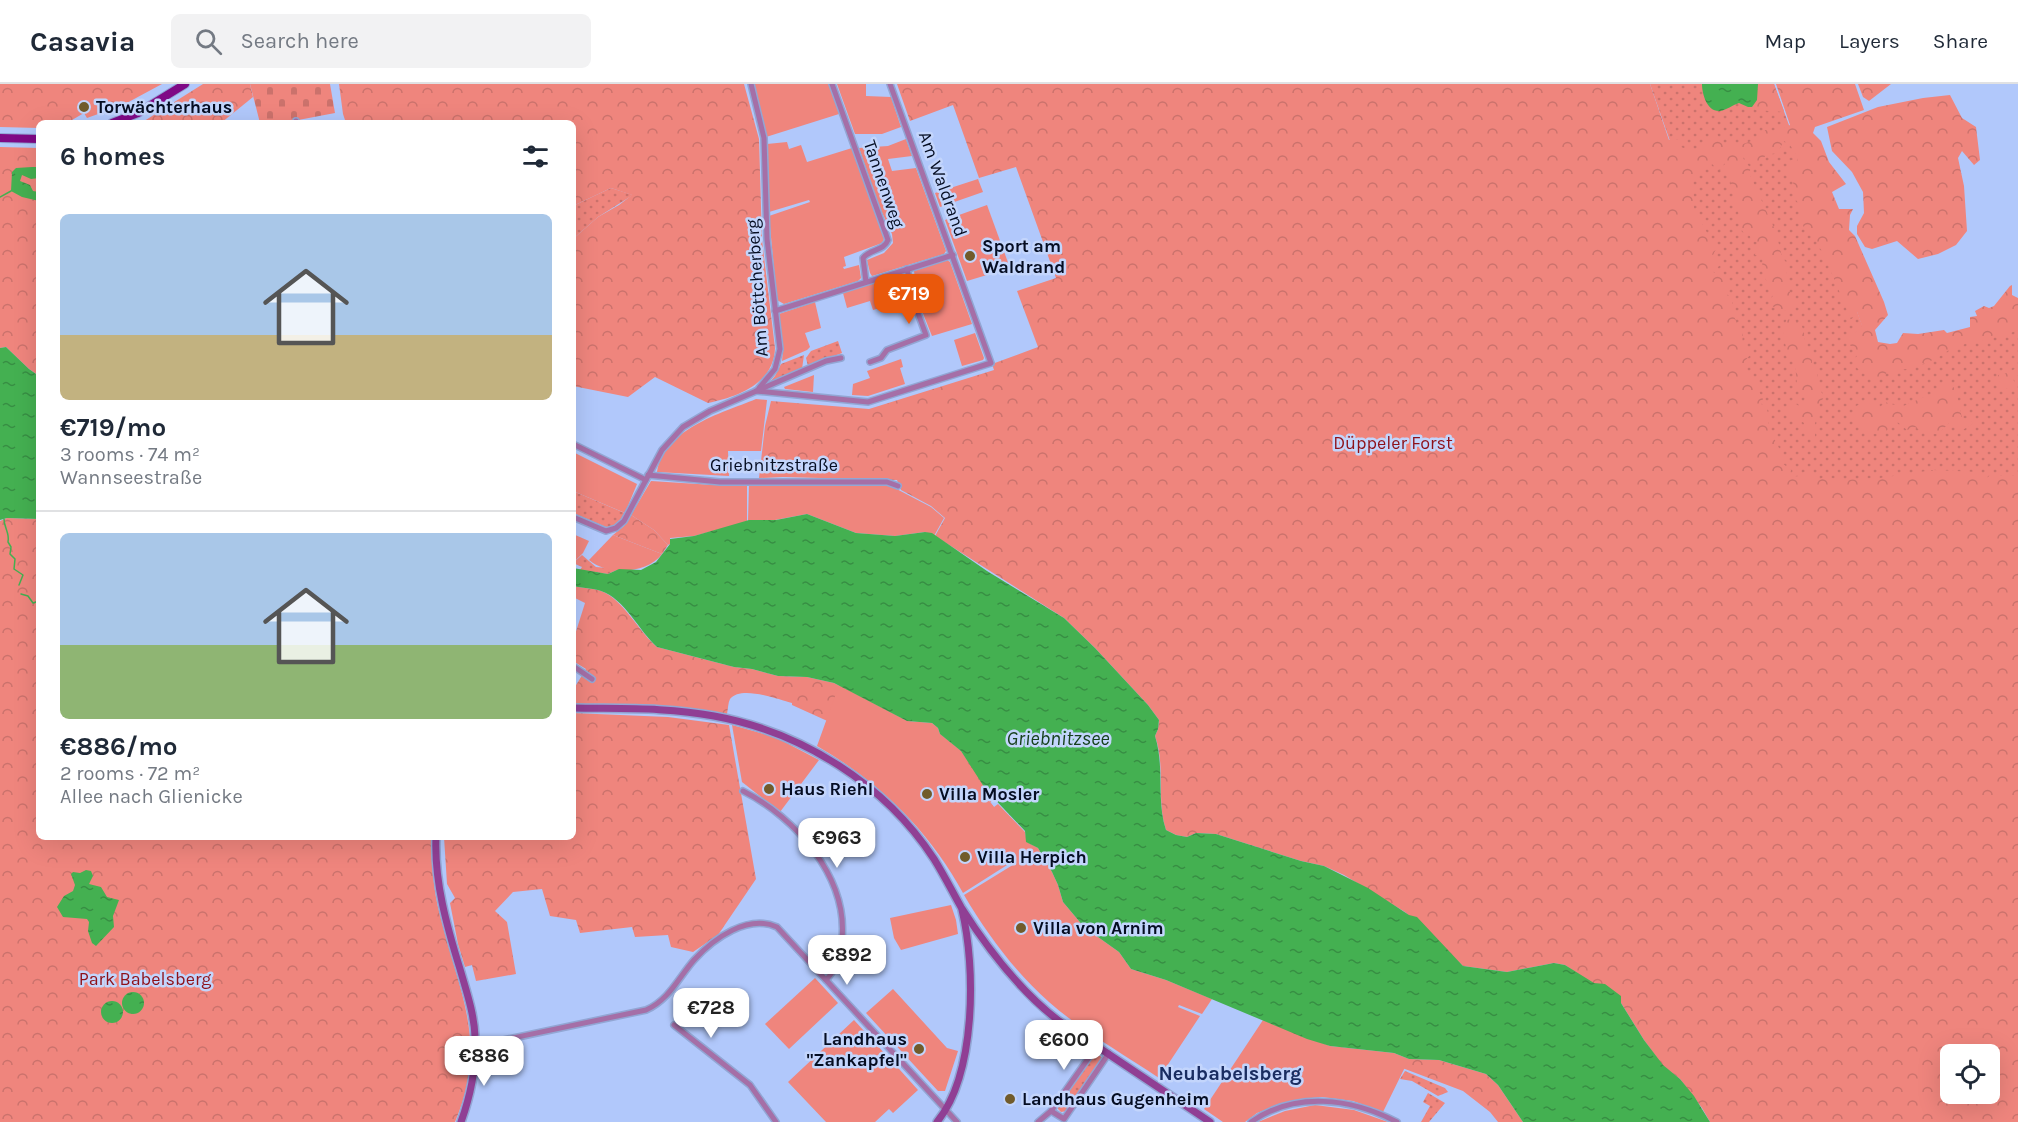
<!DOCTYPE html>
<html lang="en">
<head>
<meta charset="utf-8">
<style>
  :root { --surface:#fff; --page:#f2f2f3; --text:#1f2937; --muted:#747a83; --line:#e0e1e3; --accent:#ea580c }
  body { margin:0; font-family:Karla,sans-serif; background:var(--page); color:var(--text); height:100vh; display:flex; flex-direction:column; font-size:22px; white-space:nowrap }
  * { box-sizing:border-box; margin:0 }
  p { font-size:20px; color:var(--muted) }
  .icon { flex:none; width:33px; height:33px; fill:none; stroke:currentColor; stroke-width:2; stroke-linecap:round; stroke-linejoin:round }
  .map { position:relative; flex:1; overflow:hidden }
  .drawer { position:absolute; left:36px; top:36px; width:540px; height:720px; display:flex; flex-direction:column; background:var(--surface); border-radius:9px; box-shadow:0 6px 24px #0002 }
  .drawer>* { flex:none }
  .controls { position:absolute; left:1940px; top:960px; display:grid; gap:12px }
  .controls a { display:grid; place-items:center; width:60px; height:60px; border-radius:9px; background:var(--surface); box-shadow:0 6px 24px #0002; font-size:30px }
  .price { position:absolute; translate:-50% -51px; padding:0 14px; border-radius:12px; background:#fff; color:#222; font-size:20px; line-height:39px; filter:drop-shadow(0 2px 3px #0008) }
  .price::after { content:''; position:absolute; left:50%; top:36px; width:18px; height:14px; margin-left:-9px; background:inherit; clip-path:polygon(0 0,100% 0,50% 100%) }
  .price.current { background:var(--accent); color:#fff }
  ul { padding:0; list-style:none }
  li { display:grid; align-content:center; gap:12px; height:318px; padding:0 24px }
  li+li { border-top:2px solid var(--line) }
  li span { display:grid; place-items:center; height:186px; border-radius:9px; color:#555 }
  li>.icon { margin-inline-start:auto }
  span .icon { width:108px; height:108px; fill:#fffc; stroke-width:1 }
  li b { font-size:26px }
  h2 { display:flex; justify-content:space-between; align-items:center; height:72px; padding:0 24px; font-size:26px }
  header { display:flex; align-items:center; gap:36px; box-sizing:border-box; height:84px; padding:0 30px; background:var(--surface); border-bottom:2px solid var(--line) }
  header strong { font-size:28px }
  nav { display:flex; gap:33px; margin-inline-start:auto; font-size:21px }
  .search { width:420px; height:54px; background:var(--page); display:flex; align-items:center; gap:15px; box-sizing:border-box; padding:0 21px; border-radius:9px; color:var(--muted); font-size:22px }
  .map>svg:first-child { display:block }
  .grass { fill:url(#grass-dots) }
  .forest { fill:url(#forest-crowns); fill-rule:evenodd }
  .cemetery { fill:url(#cemetery-stones) }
  .garden { fill:#ef857d }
  .water { fill:url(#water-ripples) }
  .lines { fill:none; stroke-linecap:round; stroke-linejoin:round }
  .stream { stroke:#44b051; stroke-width:1.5 }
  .street-casing { stroke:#92a6d4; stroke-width:8 }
  .secondary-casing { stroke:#92a6d4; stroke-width:10 }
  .primary-casing { stroke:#92a6d4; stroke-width:10 }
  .street { stroke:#a56fa7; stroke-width:5 }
  .secondary { stroke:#903f94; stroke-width:7 }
  .primary { stroke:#7f0986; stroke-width:8 }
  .poi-dot { fill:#715b2b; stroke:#c3d5fc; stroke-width:2 }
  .labels { text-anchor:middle; stroke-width:5; stroke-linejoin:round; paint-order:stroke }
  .poi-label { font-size:18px; font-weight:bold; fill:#050d22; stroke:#c3d5fc; text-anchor:start }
  .street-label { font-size:18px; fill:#050d22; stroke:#c3d5fc }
  .park-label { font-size:18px; fill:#8e1119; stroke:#c3d5fc }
  .water-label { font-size:20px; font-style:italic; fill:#16401b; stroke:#c3d5fc }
  .neighbourhood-label { font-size:20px; font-weight:bold; fill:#1a2d61; stroke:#c3d5fc }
</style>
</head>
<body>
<header>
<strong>Casavia</strong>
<div class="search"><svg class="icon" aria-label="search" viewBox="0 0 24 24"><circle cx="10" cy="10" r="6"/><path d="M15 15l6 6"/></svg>Search here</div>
<nav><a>Map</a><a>Layers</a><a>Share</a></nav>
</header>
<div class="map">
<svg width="2018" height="1038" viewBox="0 0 2018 1038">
  <defs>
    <pattern id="grass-dots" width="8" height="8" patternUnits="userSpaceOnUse" patternTransform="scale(1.5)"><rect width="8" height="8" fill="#ef857d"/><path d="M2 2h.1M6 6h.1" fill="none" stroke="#cb726c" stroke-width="1.8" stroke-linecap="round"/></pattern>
    <pattern id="forest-crowns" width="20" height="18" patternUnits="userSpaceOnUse" patternTransform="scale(1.5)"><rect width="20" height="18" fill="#ef857d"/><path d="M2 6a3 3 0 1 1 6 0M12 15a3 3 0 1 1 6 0" fill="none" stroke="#cb726c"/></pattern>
    <pattern id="cemetery-stones" width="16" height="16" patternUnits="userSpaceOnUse" patternTransform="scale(1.5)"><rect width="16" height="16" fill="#ef857d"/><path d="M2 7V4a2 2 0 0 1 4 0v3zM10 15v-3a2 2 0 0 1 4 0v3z" fill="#cb726c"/></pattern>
    <pattern id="water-ripples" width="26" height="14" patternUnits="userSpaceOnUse" patternTransform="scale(1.5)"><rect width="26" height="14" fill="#44b051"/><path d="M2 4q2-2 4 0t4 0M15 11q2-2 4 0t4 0" fill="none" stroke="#378e43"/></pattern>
  </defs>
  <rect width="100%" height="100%" fill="#b1c8fb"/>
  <g class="grass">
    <path d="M1650,0H1774L1873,271L2018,237V401L1780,397L1678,81L1700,75L1678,80Z"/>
    <path d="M611,104L633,111L598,133L573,155V122Z"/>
    <path d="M838,257L842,269L808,282L806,274L811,267Z"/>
    <path d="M804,271L802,285L768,300L775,292L781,280Z"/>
    <path d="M573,407L627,430L615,441L608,444L573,429Z"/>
    <path d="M582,471L596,483L619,485L608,490L580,486L582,483L573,479Z"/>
    <path d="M1094,968L1103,974L1067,1027L1061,1028L1058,1025V1022Z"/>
    <path d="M1405,987L1445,1004L1448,1008L1438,1012L1412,997L1400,995Z"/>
    <path d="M1428,1009L1445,1019L1429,1038H1421L1430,1022L1423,1018Z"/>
  </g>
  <g class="forest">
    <path d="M0,0H162L123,21L87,34L84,29L72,36L73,39H39V44L0,43Z"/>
    <path d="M203,0H250L253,13L221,39H141Z"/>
    <path d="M339,0H744L759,55L762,156L775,264C774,300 737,313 708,319L655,293L628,313L573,302V155L598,133L619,121L632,111L611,104L573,122V39H346L343,30Z"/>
    <path d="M897,0H1650L1669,56H1679L1681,63L1694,68L1708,60L1710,49L1715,48L1723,59L1728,61L1743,60L1760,54L1765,46L1776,47L1790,41L1776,0H1855L1864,26L1815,43L1813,49L1821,57L1829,78L1846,100L1832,108L1839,125H1853L1850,131L1849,146L1855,152L1884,218L1888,231L1875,246L1878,258L1890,260L1897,259L1903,249L1918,250L1944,246L1947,249L1970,243V233L1977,232L1975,227L1984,222L1989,224L1994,222L2010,202L2012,201V211L2018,214V246L2003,252L1993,251L1988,258C1977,254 1961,260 1954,267L1950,265C1940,274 1924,280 1911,284C1899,287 1889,285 1880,294C1867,294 1858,287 1852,277L1857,272L1847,256L1862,242L1857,228L1851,236L1823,168L1817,161V155L1813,154L1812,148L1806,147C1802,140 1797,129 1800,121L1795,115L1793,97L1787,84L1791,76L1797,77L1798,74L1790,61L1784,57L1777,69L1766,71L1759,80L1748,73L1746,69L1743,68L1742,71L1745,78L1751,84L1749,89L1776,148L1782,173L1786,178L1788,206L1794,212V221C1786,230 1782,227 1772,222L1770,217C1779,204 1766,201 1763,189C1761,184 1763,177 1763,172L1755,171L1759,159L1751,156L1750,152L1743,148L1740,143L1743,139C1737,131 1740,126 1733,117L1734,110L1730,100L1732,95L1726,91L1730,85L1719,86L1725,80V77L1728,72L1725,73L1716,84L1712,80L1696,89L1693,95L1694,125L1716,165L1713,171L1721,180L1717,184L1713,185L1714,189H1723L1728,197L1726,210L1730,212L1729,216L1732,217C1732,232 1736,237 1743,249L1742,261L1750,271L1745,277L1748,279L1746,283L1747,289L1750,287L1752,288V294L1759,299L1757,304L1763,315L1761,320L1766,322L1768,329L1766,332L1768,334C1768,354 1782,358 1782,379L1791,386L1790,393L1799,392L1804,388L1817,393L1819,396L1824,393L1842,396L1880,394L1933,386L1978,388L1986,395L1991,390L1999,392H2018V1038H1710L1702,1024L1680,995L1663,982L1644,956L1621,919L1565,881L1554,879L1507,888L1463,882L1405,828L1344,791L1324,782L1301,777L1216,750L1196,749L1187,753L1176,751L1166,746C1156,716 1166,683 1155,652L1158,645L1159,636L1148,621L1095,564L1064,534L935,452L945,434L931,422L901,406L897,396L783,393L759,394L765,342L771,317L869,325L994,286L992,280L1038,263L1017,207L1056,194L1016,83L979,94L953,21L910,37ZM1950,970H1989V1010H1950Z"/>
    <path d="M1758,0H1774L1784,27C1774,29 1766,26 1755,26Z"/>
    <path d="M1858,0H1891L1869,17L1863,13Z"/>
    <path d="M1950,11L1962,34L1976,43L1980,76L1974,81L1962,67L1958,74L1964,102L1967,147L1956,161L1938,170L1918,175L1897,157L1872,165L1865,163L1857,150V142L1864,129L1863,108L1852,88L1832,67L1827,43L1878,23L1923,14Z"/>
    <path d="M0,63L39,64V292L29,285L6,263L0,264Z"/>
    <path d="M1787,235L1801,239L1804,249L1806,266L1812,271V281L1818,290L1816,298L1824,313L1819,321L1822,326L1815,339V354L1808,353L1803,348L1804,339L1798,335L1793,338L1787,334L1789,323L1796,320L1799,322L1804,317L1806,311L1797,300L1795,280L1786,272C1788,256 1778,252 1787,235Z"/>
    <path d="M2018,283V291L2013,295L2015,299L2008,305L2000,302L1998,291C2006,290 2012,287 2018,283Z"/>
    <path d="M1947,300L1952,301L1956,307L1962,334L1968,335L1974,339L1961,347L1954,342L1952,336L1938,350H1925L1915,343L1907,346L1895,336L1885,349L1873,350L1864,345L1860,346L1853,329L1856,322L1867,317L1873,322L1880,323L1885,318L1901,323L1938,307Z"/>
    <path d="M631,431L654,446L668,461L662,470L613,451L624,442Z"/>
    <path d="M7,434L39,435V753H431C432,779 433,806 440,831C459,909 489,958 455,1038H0V437Z"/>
    <path d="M573,502C582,504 593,504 601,507C623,515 639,548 657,563L734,583L752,585L778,592L807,593L834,599L907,637L940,650L961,667L994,715L990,718L994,723L856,650L792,621V619C777,615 741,601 730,615C728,619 728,625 727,630C676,620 625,620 573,620V606L586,585L573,577V557L585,519L573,513Z"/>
    <path d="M573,629L668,633L729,641L756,795L718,851L693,868L671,863L668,851L635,853L632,843L580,849L576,836L550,832L542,805L513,808L495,827L507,838L516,890L476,897L472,881L465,883L458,860L450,819L455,814L447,800L444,753H573Z"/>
    <path d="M1339,963L1409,975L1439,976L1486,990L1498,1001L1523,1038H1498L1490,1028L1463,1007L1405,985L1374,979Z"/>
  </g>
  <path class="cemetery" d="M250,0H330L335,29L293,37V39H260Z"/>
  <g class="garden">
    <path d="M754,0H829L839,30L766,53Z"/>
    <path d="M837,0H866V12L891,13L901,43L882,50H855Z"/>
    <path d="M906,55L912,72L888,75L892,87L916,84L946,167L944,170L872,192L870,189L867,176L884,169L893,159L892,150L880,124L859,64L888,62Z"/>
    <path d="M787,58L789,65L801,61L807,78L852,64L884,155L882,159L844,173L846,182L843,183L844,185L859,181L861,194L858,197L784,220L777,216L769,132L810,118L809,116L769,128L767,60Z"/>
    <path d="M978,95L983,108L940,123L935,109Z"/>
    <path d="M987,121L1010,184L967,197L945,136Z"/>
    <path d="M947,176L950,178L972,240L932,252L918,217L914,187Z"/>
    <path d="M888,195L893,209L884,212L887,222L873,226L870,217L847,224L843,209Z"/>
    <path d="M815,218L821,244L805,249L810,263L807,266L782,277L783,266L779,230Z"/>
    <path d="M975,249L984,274L983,276L962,282L954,256Z"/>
    <path d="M901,275L903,283L900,284L905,300L868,312L852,311L853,300L870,294L867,287Z"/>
    <path d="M814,291L813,308L785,305L784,303Z"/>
    <path d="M756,315L767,316L761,367H728L729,392L657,388C665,344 720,330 756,315Z"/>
    <path d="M573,368L637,400L625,429L573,407Z"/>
    <path d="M651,397L713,401L747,400V438L694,452L670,454V460L668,461L654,446L631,431Z"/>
    <path d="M749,400H887L931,423L944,434L934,452L925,448L895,452L856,449L807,430L775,436L748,437Z"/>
    <path d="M573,450L589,457L583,469L573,479Z"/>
    <path d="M613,451L662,470C647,490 608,492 589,476Z"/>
    <path d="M839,601L907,637L932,639L938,644L940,650L961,667L975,691L994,715L990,718L994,723L998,720L1025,748L1027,758L1038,764L1052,788L1058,801L1063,818L1084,843L1119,868L1131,885L1166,896L1212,915L1202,930L1179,921L1178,923L1200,932L1159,994C1122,969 1082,947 1049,918C1015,888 987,850 964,811L1016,779L1015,776L963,809C929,746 878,697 817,662Z"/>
    <path d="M732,641L775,653L819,676L780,728L742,698Z"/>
    <path d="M951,821L956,836L958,850L901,866L894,854L890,834Z"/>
    <path d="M815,894L838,919L789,965L765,940Z"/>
    <path d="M893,905L947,964L958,967L945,1007H938L866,929Z"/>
    <path d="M854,936L886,971L887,974L891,976L918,1006L893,1029L889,1025L875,1038H826L788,998Z"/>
    <path d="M1263,936L1330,962L1394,969L1409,975L1383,1028L1353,1017L1322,1013L1301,1015L1283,1019L1257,1029L1245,1038H1223L1204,1025Z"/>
    <path d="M1315,1021L1354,1026L1388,1038H1258L1285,1027Z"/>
  </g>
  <g class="water">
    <path d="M1702,0H1758L1757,16L1752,23H1748L1739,19C1732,21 1727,26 1720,27C1707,28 1702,10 1702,0Z"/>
    <path d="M32,83H39V94L31,95L22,91L20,97L30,101L33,107L39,108V117L22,113L11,107L12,88L16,84Z"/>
    <path d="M6,263L29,285L39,292V435L7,434L0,436V264Z"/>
    <path d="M807,430L856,449L895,452L925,448L932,449L987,487L1064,534L1095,564L1148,621L1159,636L1158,645L1155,652C1165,683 1156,716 1166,746L1176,751L1187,753L1196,749L1216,750L1301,777L1324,782L1368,804L1409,831L1417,833L1463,882L1507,888L1554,879L1565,881L1594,899L1605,900L1621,912V919L1644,956L1663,981L1680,995L1694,1012L1710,1038H1523L1498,1001L1486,990L1439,976L1409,975L1394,969L1330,962L1307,955L1166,896L1131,885L1119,868L1084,843L1063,818L1058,801L1052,788L1038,764L1026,758L1025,747L986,706L961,667L940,650L938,644L932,639L907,637L834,599L807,593L778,592L752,585L734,583L657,563C639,547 625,515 601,507C593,504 582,504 573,502V484L608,490L619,485L641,486L656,478L670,460V455L694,452L749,436H776Z"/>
    <path d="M86,786L91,787L93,792L89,800L101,803L107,813L119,816L113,832L114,843L96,862L92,859L88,847L89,838L87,835L63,833L57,823L64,812L73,807L75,801L71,790L73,788L80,789Z"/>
    <circle cx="133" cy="919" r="11"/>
    <circle cx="112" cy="928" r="11"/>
  </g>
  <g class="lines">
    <g class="stream">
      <path d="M0,113L11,107"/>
      <path d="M4,435C4,444 10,449 8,458L11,463L10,470L15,475L14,485L23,491L19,501"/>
      <path d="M21,510L28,512L33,519L39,517"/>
    </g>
    <defs>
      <g id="street">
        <path d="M751,0L764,54L767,155L780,265L775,285L759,304"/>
        <path d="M832,0L888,156C884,167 870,165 863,174L866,198"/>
        <path d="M296,37V39"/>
        <path d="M775,227L953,171"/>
        <path d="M870,278L881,274L887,266L926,251L915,221L907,185"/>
        <path d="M756,307L868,318L991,279L890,0"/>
        <path d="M573,360L646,396"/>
        <path d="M648,391L720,398H887L898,402"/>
        <path d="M573,433L606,447L616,444L624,437L662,366L683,343L710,327L826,277L841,274"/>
        <path d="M573,582L592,595"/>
        <path d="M743,707C795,733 848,793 842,855C841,872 838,883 826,896"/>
        <path d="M674,941L750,1001L776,1038"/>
        <path d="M475,962L646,926C669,916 679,893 694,876C714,854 748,830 777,843L957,1038"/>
        <path d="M1051,1027L1064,1035L1109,969"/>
        <path d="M1038,1038L1051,1027L1097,962"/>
        <path d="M1251,1038C1295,1007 1351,1014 1397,1038"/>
      </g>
      <g id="secondary">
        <path d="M573,624C620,625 668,623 714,632C802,648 885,700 934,775C944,791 952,807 961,823C987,864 1020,907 1059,937L1210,1038"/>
        <path d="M436,753C434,797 447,843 460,885C466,906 474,929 475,952C477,982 471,1010 461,1038"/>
        <path d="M937,1038C976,990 976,884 962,826"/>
      </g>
      <g id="primary">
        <path d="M112,39L138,29L185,0"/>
        <path d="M0,54L39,55"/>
      </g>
    </defs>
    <use href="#street" class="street-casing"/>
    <use href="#secondary" class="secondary-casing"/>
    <use href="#primary" class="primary-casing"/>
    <use href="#street" class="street"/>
    <use href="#secondary" class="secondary"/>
    <use href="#primary" class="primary"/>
  </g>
  <g class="poi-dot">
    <circle cx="84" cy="23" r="6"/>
    <circle cx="970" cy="172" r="6"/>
    <circle cx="769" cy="705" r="6"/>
    <circle cx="927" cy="710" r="6"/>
    <circle cx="965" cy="773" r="6"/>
    <circle cx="1021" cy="844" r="6"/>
    <circle cx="919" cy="965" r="6"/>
    <circle cx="1010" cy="1015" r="6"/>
  </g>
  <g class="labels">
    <g class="poi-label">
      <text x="96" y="29">Torwächterhaus</text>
      <text x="982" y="168">Sport am<tspan x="982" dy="21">Waldrand</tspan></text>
      <text x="781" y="711">Haus Riehl</text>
      <text x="939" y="716">Villa Mosler</text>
      <text x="977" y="779">Villa Herpich</text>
      <text x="1033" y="850">Villa von Arnim</text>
      <text x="907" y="961" text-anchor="end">Landhaus<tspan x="907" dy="21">"Zankapfel"</tspan></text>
      <text x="1022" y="1021">Landhaus Gugenheim</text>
    </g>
    <g class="street-label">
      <text transform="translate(884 100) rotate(71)" y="6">Tannenweg</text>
      <text transform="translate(943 100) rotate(70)" y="6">Am Waldrand</text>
      <text transform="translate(757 204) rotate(-94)" y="6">Am Böttcherberg</text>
      <text x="774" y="387">Griebnitzstraße</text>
    </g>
    <g class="park-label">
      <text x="1393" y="365">Düppeler Forst</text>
      <text x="145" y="901">Park Babelsberg</text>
    </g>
    <g class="water-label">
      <text x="1058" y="661">Griebnitzsee</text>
    </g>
    <g class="neighbourhood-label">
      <text x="1230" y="996">Neubabelsberg</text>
    </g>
  </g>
</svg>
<div class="controls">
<a><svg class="icon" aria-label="locate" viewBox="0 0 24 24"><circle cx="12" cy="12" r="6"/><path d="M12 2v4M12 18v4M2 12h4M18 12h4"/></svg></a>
</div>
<b class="price current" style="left:909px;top:241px">€719</b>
<b class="price" style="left:837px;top:785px">€963</b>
<b class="price" style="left:847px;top:902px">€892</b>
<b class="price" style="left:711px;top:955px">€728</b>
<b class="price" style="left:1064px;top:987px">€600</b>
<b class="price" style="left:484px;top:1003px">€886</b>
<section class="drawer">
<h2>6 homes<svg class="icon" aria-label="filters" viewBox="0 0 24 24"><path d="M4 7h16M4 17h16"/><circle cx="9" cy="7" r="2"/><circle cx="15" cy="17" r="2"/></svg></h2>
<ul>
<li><span style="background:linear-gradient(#a9c7e8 65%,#c2b280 0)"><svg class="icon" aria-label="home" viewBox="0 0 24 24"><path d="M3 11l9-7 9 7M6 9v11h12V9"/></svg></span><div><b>€719/mo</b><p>3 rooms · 74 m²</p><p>Wannseestraße</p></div></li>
<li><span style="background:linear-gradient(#a9c7e8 60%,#8fb573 0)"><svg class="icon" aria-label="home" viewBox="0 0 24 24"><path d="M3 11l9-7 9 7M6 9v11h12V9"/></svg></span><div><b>€886/mo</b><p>2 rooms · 72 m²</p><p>Allee nach Glienicke</p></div></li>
</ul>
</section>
</div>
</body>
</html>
